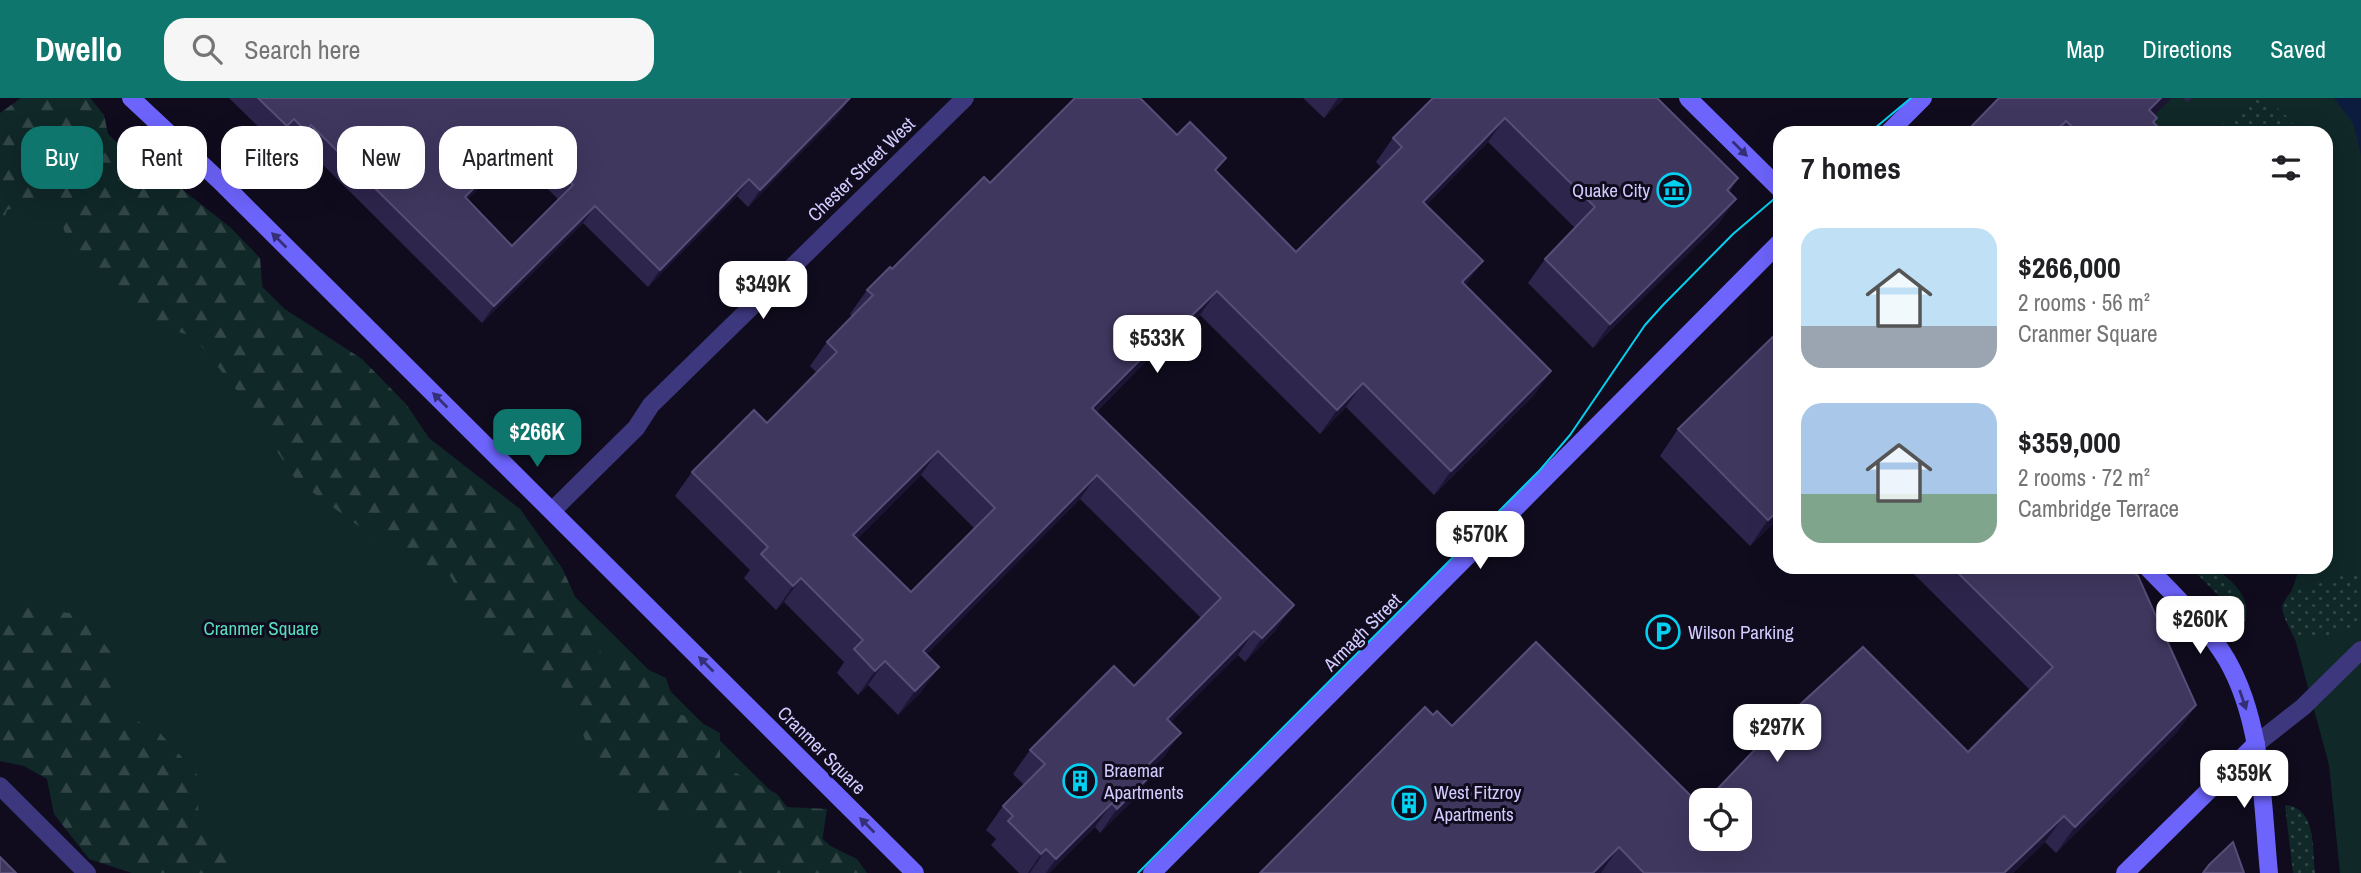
<!DOCTYPE html>
<html lang="en">
<head>
<meta charset="utf-8">
<style>
  :root { --surface:#fff; --page:#f6f6f6; --text:#202124; --muted:#757577; --accent:#0f766e }
  body { margin:0; font-family:"Archivo Narrow",sans-serif; background:var(--page); color:var(--text); height:100vh; display:flex; flex-direction:column; font-size:26px; white-space:nowrap }
  * { box-sizing:border-box; margin:0 }
  p { font-size:23px; color:var(--muted) }
  .icon { flex:none; width:38px; height:38px; fill:none; stroke:currentColor; stroke-width:2; stroke-linecap:round; stroke-linejoin:round }
  .map { position:relative; flex:1; overflow:hidden }
  .details { position:absolute; left:1773px; top:28px; width:560px; height:448px; display:flex; flex-direction:column; background:var(--surface); border-radius:21px; box-shadow:0 7px 28px #0002 }
  .details>* { flex:none }
  .banner { position:absolute; left:21px; top:28px; width:665px; height:63px; display:flex; gap:14px }
  .buttons { position:absolute; left:1689px; top:690px; display:grid; gap:14px }
  .buttons a { display:grid; place-items:center; width:63px; height:63px; border-radius:14px; background:var(--surface); box-shadow:0 7px 28px #0002; font-size:35px }
  .price { position:absolute; translate:-50% -60px; padding:0 16px; border-radius:14px; background:#fff; color:#222; font-size:23px; line-height:46px; filter:drop-shadow(0 2px 4px #0008) }
  .price::after { content:''; position:absolute; left:50%; top:42px; width:21px; height:16px; margin-left:-10px; background:inherit; clip-path:polygon(0 0,100% 0,50% 100%) }
  .price.selected { background:var(--accent); color:#fff }
  ul { padding:0; list-style:none }
  li { display:flex; align-items:center; gap:21px; height:175px; padding:0 28px }
  li span { display:grid; place-items:center; flex:none; width:196px; height:140px; border-radius:21px; color:#555 }
  li>.icon { margin-inline-start:auto }
  span .icon { width:84px; height:84px; fill:#fffc; stroke-width:1 }
  li b { font-size:30px }
  h2 { display:flex; justify-content:space-between; align-items:center; height:84px; padding:0 28px; font-size:30px }
  .chip { padding:0 24px; border-radius:21px; background:var(--surface); box-shadow:0 7px 28px #0002; font-size:24px; line-height:63px }
  .chip.selected { background:var(--accent); color:#fff }
  header { display:flex; align-items:center; gap:42px; box-sizing:border-box; height:98px; padding:0 35px; background:var(--accent); color:#fff }
  header strong { font-size:33px }
  nav { display:flex; gap:38px; margin-inline-start:auto; font-size:24px }
  .search { width:490px; height:63px; background:var(--page); display:flex; align-items:center; gap:18px; box-sizing:border-box; padding:0 24px; border-radius:21px; color:var(--muted); font-size:26px }
  .map>svg:first-child { display:block }
  .green { fill:#102828 }
  .forest { fill:url(#forest-firs) }
  .garden { fill:url(#garden-dots) }
  .water { fill:#0c1c3e }
  .lines { fill:none; stroke-linecap:round; stroke-linejoin:round }
  .street { stroke:#3d387d; stroke-width:18 }
  .secondary { stroke:#6d64fc; stroke-width:18 }
  .tram { stroke:#04d0f0; stroke-width:2 }
  .wall { fill:#2e254c; fill-rule:evenodd }
  .shaded-wall { fill:#1b1432 }
  .building { fill:#40375f; stroke:#574e78; stroke-width:2; fill-rule:evenodd }
  .oneway { fill:#352f77 }
  .labels { text-anchor:middle; stroke-width:6; stroke-linejoin:round; paint-order:stroke }
  .street-label { font-size:19px; fill:#d2cbfe; stroke:#100c1e }
  .poi-label { font-size:19px; fill:#d2cbfe; stroke:#100c1e; text-anchor:start }
  .park-label { font-size:19px; fill:#59dcc0; stroke:#100c1e }
</style>
</head>
<body>
<header>
<strong>Dwello</strong>
<div class="search"><svg class="icon" aria-label="search" viewBox="0 0 24 24"><circle cx="10" cy="10" r="6"/><path d="M15 15l6 6"/></svg>Search here</div>
<nav><a>Map</a><a>Directions</a><a>Saved</a></nav>
</header>
<div class="map">
<svg width="2361" height="775" viewBox="0 0 2361 775">
  <defs>
    <pattern id="forest-firs" width="22" height="20" patternUnits="userSpaceOnUse" patternTransform="scale(1.75)"><rect width="22" height="20" fill="#102828"/><path d="M5 1l3.5 6h-7zM16 11l3.5 6h-7z" fill="#324648"/></pattern>
    <pattern id="garden-dots" width="8" height="8" patternUnits="userSpaceOnUse" patternTransform="scale(1.75)"><rect width="8" height="8" fill="#102828"/><path d="M2 2h.1M6 6h.1" fill="none" stroke="#324648" stroke-width="1.8" stroke-linecap="round"/></pattern>
  </defs>
  <rect width="100%" height="100%" fill="#100c1e"/>
  <g class="green">
    <path d="M72,0L787,709L861,775H163L0,613V38Z"/>
    <path d="M1999,0H2361V775H2340L2329,667L2295,541L2283,515L2282,507L2291,494L2300,469H2326V35H1964Z"/>
  </g>
  <g class="forest">
    <path d="M21,0H90L104,17L114,64L135,54L231,130L260,160L263,197L362,261L406,306L429,340L520,411L562,470L601,555L636,566L666,580L678,616L693,620L720,635V667L777,696L787,709L827,711L822,744L857,761L867,775H712L709,737L699,718L660,721L602,680L562,589L496,552L471,516L449,476L395,455L296,382L238,294L194,239L146,223L73,159L53,98L7,112L0,134V15Z"/>
    <path d="M0,501L6,506L83,517L114,559L117,612L161,636L197,676L199,731L222,752L236,775H132L89,761L54,716L47,681L24,668L0,663Z"/>
  </g>
  <g class="garden">
    <path d="M2260,0C2276,8 2291,18 2297,35H2213L2248,3Z"/>
    <path d="M2190,469H2215C2233,486 2252,497 2245,524Z"/>
    <path d="M2361,472V521C2344,538 2317,540 2295,541C2287,524 2275,510 2291,494Z"/>
    <path d="M2285,707C2317,710 2312,750 2315,775H2293Z"/>
  </g>
  <path class="water" d="M2334,0H2361V57L2353,25Z"/>
  <g class="lines">
    <g class="street">
      <path d="M552,413L636,330L651,307L965,0"/>
      <path d="M2256,646L2303,609L2361,552"/>
      <path d="M0,688L87,775"/>
    </g>
    <g class="secondary">
      <path d="M131,0L224,87L915,775"/>
      <path d="M1688,0L1780,91"/>
      <path d="M1888,35L1923,0"/>
      <path d="M2147,469C2174,497 2207,528 2227,562C2263,625 2262,704 2269,775"/>
      <path d="M1152,775L1780,144"/>
      <path d="M2125,775L2256,646"/>
    </g>
    <g class="tram">
      <path d="M1869,35L1911,0"/>
      <path d="M1138,775L1540,372L1570,337L1645,227L1663,207L1733,136L1780,96"/>
    </g>
  </g>
  <g class="wall">
    <path d="M229,0H850L838,17L748,109L737,98L648,189L583,125L482,225L300,44L294,50L282,38L275,45ZM512,56L558,101L512,148L467,102Z"/>
    <path d="M1303,0H1344L1324,20Z"/>
    <path d="M1433,0L1738,80L1729,94L1736,101L1719,125L1593,250L1528,185L1545,161L1575,130L1488,44L1426,107L1466,188L1551,273L1534,297L1434,397L1346,309L1320,336L1200,217L1159,258L1155,254L1096,314L1277,531L1245,564L1238,557L1170,624L1164,659L1151,671L1137,698L1100,735L1095,729L1049,775H1019L991,747L996,741L986,732L1003,708L1024,687L1013,676L1030,652L1134,588L1201,520L1080,401L926,557L922,593L898,617L868,587L858,597L837,575L844,564L784,504L776,512L744,480L750,472L675,398L692,374L767,325L817,275L810,268L827,244L852,218L850,216L867,192L990,85L1177,37L1217,74L1296,154L1381,69L1376,64L1393,40ZM921,377L974,430L911,494L857,441Z"/>
    <path d="M2183,0H2192L2187,4Z"/>
    <path d="M1982,17H2154L2157,20L2154,25L2164,35H1965Z"/>
    <path d="M1678,331L1780,419L1750,448L1660,358Z"/>
    <path d="M1907,469H2128L2196,607L2177,634L2056,755L2045,744L2013,775H1260L1433,617L1452,628L1701,708L1968,654L2030,592Z"/>
  </g>
  <g class="shaded-wall">
    <path d="M850,0L838,17L748,109L760,92Z"/>
    <path d="M1338,0H1344L1324,20Z"/>
    <path d="M2161,0H2172L2136,35L2149,12Z"/>
    <path d="M1505,20L1488,44L1406,128L1423,104Z"/>
    <path d="M294,21L282,38L275,45L287,28Z"/>
    <path d="M311,27L300,44L294,50L306,33Z"/>
    <path d="M524,39L512,56L453,116L465,99Z"/>
    <path d="M749,81L737,98L648,189L660,172Z"/>
    <path d="M1736,101L1719,125L1593,250L1610,226Z"/>
    <path d="M595,108L583,125L482,225L494,208Z"/>
    <path d="M1483,163L1466,187L1445,208L1462,184Z"/>
    <path d="M1217,193L1200,217L1159,258L1175,234Z"/>
    <path d="M1172,230L1155,254L1075,334L1092,310Z"/>
    <path d="M1551,273L1534,297L1434,397L1451,373Z"/>
    <path d="M1363,285L1346,309L1320,336L1337,312Z"/>
    <path d="M938,353L921,377L837,461L853,437Z"/>
    <path d="M1097,377L1080,401L906,577L923,553Z"/>
    <path d="M1780,411V419L1750,448L1768,422Z"/>
    <path d="M801,480L784,504L776,512L793,488Z"/>
    <path d="M1294,507L1277,531L1245,564L1262,540Z"/>
    <path d="M1254,533L1238,557L1150,645L1167,621Z"/>
    <path d="M885,563L868,587L858,597L875,573Z"/>
    <path d="M939,569L922,593L898,617L915,593Z"/>
    <path d="M2196,607L2177,634L2056,755L2075,729Z"/>
    <path d="M1181,635L1164,659L1131,692L1147,668Z"/>
    <path d="M1154,674L1137,698L1100,735L1117,711Z"/>
    <path d="M1112,705L1095,729L1049,775H1046L1056,761Z"/>
    <path d="M2064,718L2045,744L2013,775H2004Z"/>
    <path d="M1619,749L1601,775H1593Z"/>
    <path d="M1046,751L1030,775H1028L1041,756Z"/>
  </g>
  <g class="building">
    <path d="M258,0H850L760,92L749,81L660,172L595,108L494,208L311,27L306,33L294,21L287,28ZM524,39L573,87L512,148L465,99Z"/>
    <path d="M1075,0H1140L1177,37L1190,24L1226,60L1215,72L1296,154L1402,49L1393,40L1433,0H1657L1738,80L1727,92L1736,101L1610,226L1545,161L1595,109L1505,20L1423,104L1483,163L1462,184L1551,273L1451,373L1363,285L1337,312L1217,193L1175,234L1172,230L1092,310L1294,507L1262,540L1254,533L1167,621L1181,635L1147,668L1154,674L1117,711L1112,705L1056,761L1046,751L1041,756L1008,723L1013,718L1003,708L1045,666L1030,652L1114,568L1134,588L1221,500L1097,377L923,553L939,569L915,593L885,563L875,573L854,551L863,542L801,480L793,488L761,456L768,449L692,374L754,312L767,325L837,254L827,244L873,197L867,192L890,169L892,171L984,79L990,85ZM938,353L995,410L911,494L853,437Z"/>
    <path d="M1999,0H2161L2149,12L2157,20L2153,24L2164,35H2079L2066,23L2054,35H1965Z"/>
    <path d="M1780,232V411L1768,422L1678,331Z"/>
    <path d="M1952,469H2128L2138,478L2196,607L2075,729L2064,718L2004,775H1644L1619,749L1593,775H1260L1425,609L1433,617L1437,613L1452,628L1536,544L1701,708V740H1740V702H1707L1781,624L1863,549L1968,654L2053,569Z"/>
    <path d="M2233,744L2244,775H2203L2209,767Z"/>
    <path d="M0,759L16,775H0Z"/>
  </g>
  <defs><path id="oneway-solid" d="M-6-.8H1V-3.2L6.5 0L1 3.2V.8H-6Z" transform="scale(1.75)"/></defs>
  <g class="oneway">
    <use href="#oneway-solid" transform="translate(1740 51) rotate(45)"/>
    <use href="#oneway-solid" transform="translate(279 142) rotate(-135)"/>
    <use href="#oneway-solid" transform="translate(440 302) rotate(-135)"/>
    <use href="#oneway-solid" transform="translate(706 566) rotate(-135)"/>
    <use href="#oneway-solid" transform="translate(2243 602) rotate(71)"/>
    <use href="#oneway-solid" transform="translate(867 727) rotate(-135)"/>
  </g>
  <defs>
    <symbol id="museum-ring" viewBox="-11 -11 22 22"><circle r="9.5" fill="#100c1e" stroke="#04d0f0" stroke-width="1.5"/><path d="M0-6L6-3V-2H-6V-3ZM-5-1h2V3h-2ZM-1-1h2V3h-2ZM3-1h2V3H3ZM-6 4H6V6H-6Z" fill="#04d0f0"/></symbol>
    <symbol id="parking-ring" viewBox="-11 -11 22 22"><circle r="9.5" fill="#100c1e" stroke="#04d0f0" stroke-width="1.5"/><path d="M-3.5-5.5H1a3.5 3.5 0 0 1 0 7H-1V5.5H-3.5ZM-1-3.4V-.6H.8a1.4 1.4 0 0 0 0-2.8Z" fill="#04d0f0"/></symbol>
    <symbol id="building-ring" viewBox="-11 -11 22 22"><circle r="9.5" fill="#100c1e" stroke="#04d0f0" stroke-width="1.5"/><path d="M-4-6H4V6H1V3H-1V6H-4ZM-2.5-4.3h1.7v1.8h-1.7ZM.8-4.3h1.7v1.8H.8ZM-2.5-1h1.7V.8h-1.7ZM.8-1h1.7V.8H.8Z" fill="#04d0f0"/></symbol>
  </defs>
  <g fill-rule="evenodd">
    <use href="#museum-ring" x="1655" y="73" width="38" height="38"/>
    <use href="#parking-ring" x="1644" y="515" width="38" height="38"/>
    <use href="#building-ring" x="1061" y="664" width="38" height="38"/>
    <use href="#building-ring" x="1390" y="686" width="38" height="38"/>
  </g>
  <g class="labels">
    <g class="street-label">
      <text transform="translate(861 71) rotate(-44)" y="7">Chester Street West</text>
      <text transform="translate(1362 534) rotate(-45)" y="7">Armagh Street</text>
      <text transform="translate(822 652) rotate(45)" y="7">Cranmer Square</text>
    </g>
    <g class="poi-label">
      <text x="1650" y="99" text-anchor="end">Quake City</text>
      <text x="1688" y="541">Wilson Parking</text>
      <text x="1104" y="679">Braemar<tspan x="1104" dy="22">Apartments</tspan></text>
      <text x="1434" y="701">West Fitzroy<tspan x="1434" dy="22">Apartments</tspan></text>
    </g>
    <g class="park-label">
      <text x="261" y="537">Cranmer Square</text>
    </g>
  </g>
</svg>
<div class="buttons">
<a><svg class="icon" aria-label="locate" viewBox="0 0 24 24"><circle cx="12" cy="12" r="6"/><path d="M12 2v4M12 18v4M2 12h4M18 12h4"/></svg></a>
</div>
<b class="price" style="left:763px;top:223px">$349K</b>
<b class="price" style="left:1157px;top:277px">$533K</b>
<b class="price selected" style="left:537px;top:371px">$266K</b>
<b class="price" style="left:1480px;top:473px">$570K</b>
<b class="price" style="left:2200px;top:558px">$260K</b>
<b class="price" style="left:1777px;top:666px">$297K</b>
<b class="price" style="left:2244px;top:712px">$359K</b>
<div class="banner">
<a class="chip selected">Buy</a>
<a class="chip">Rent</a>
<a class="chip">Filters</a>
<a class="chip">New</a>
<a class="chip">Apartment</a>
</div>
<section class="details">
<h2>7 homes<svg class="icon" aria-label="filters" viewBox="0 0 24 24"><path d="M4 7h16M4 17h16"/><circle cx="9" cy="7" r="2"/><circle cx="15" cy="17" r="2"/></svg></h2>
<ul>
<li><span style="background:linear-gradient(#bfe0f5 70%,#9aa5b1 0)"><svg class="icon" aria-label="home" viewBox="0 0 24 24"><path d="M3 11l9-7 9 7M6 9v11h12V9"/></svg></span><div><b>$266,000</b><p>2 rooms · 56 m²</p><p>Cranmer Square</p></div></li>
<li><span style="background:linear-gradient(#a9c7e8 65%,#7fa58c 0)"><svg class="icon" aria-label="home" viewBox="0 0 24 24"><path d="M3 11l9-7 9 7M6 9v11h12V9"/></svg></span><div><b>$359,000</b><p>2 rooms · 72 m²</p><p>Cambridge Terrace</p></div></li>
</ul>
</section>
</div>
</body>
</html>
